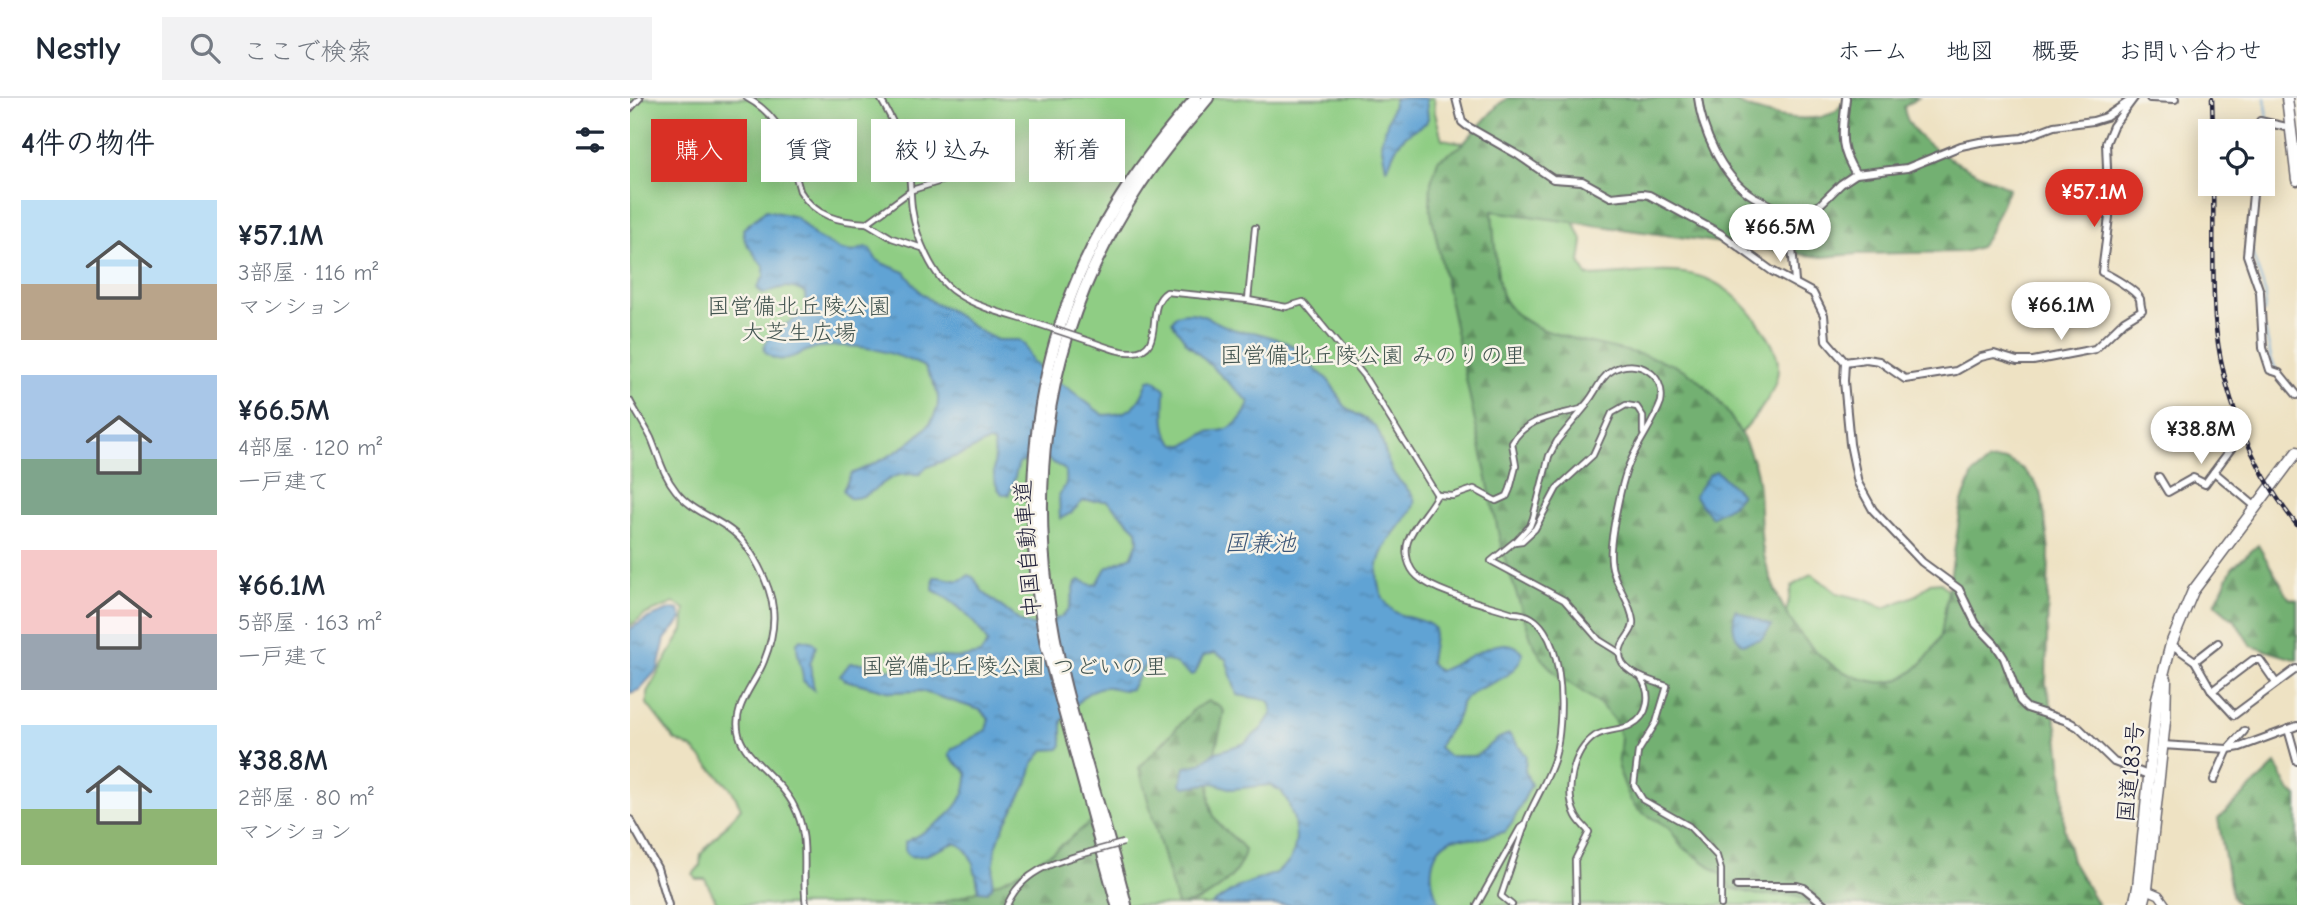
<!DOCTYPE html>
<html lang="ja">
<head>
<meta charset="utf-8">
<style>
  :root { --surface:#fff; --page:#f2f2f3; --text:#1f2937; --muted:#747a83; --line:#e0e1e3; --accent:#d93025 }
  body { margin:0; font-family:"Comic Neue","Klee One",sans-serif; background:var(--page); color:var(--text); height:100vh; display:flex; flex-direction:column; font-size:26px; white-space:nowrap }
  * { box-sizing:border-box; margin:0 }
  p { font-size:23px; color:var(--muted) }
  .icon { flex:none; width:38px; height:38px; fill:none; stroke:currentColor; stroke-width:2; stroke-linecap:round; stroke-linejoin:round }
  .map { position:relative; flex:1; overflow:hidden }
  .details { display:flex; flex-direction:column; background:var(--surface); width:630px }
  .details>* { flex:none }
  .banner { position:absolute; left:21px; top:21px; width:665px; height:63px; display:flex; gap:14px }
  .buttons { position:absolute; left:1568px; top:21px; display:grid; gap:14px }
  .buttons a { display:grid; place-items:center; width:77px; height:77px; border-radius:0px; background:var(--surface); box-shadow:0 4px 18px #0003; font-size:35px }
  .price { position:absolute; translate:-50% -60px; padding:0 16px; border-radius:24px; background:#fff; color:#222; font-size:23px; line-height:46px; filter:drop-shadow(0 2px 4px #0008) }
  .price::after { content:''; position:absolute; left:50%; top:42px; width:21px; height:16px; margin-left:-10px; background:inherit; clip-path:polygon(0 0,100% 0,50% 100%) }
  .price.active { background:var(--accent); color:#fff }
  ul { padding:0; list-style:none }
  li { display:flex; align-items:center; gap:21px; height:175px; padding:0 21px }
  li span { display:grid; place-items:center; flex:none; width:196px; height:140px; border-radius:0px; color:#555 }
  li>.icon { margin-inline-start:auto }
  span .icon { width:84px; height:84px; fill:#fffc; stroke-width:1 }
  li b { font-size:30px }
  h2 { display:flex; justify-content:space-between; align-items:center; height:84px; padding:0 21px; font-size:30px }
  .tag { padding:0 24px; border-radius:0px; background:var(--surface); box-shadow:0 4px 18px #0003; font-size:24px; line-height:63px }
  .tag.active { background:var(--accent); color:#fff }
  header { display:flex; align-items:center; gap:42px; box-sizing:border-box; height:98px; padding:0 35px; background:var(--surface); border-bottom:2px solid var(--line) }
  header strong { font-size:33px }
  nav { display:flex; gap:38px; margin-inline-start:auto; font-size:24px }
  .search { width:490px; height:63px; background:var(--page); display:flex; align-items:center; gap:18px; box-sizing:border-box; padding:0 24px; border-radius:0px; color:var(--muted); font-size:26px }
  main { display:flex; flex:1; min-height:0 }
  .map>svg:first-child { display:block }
  .green { fill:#8fcd84; stroke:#587860; stroke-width:2 }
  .forest { fill:url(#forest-firs); stroke:#4a6956; stroke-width:2 }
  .water { fill:url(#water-ripples); stroke:#416288; stroke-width:2 }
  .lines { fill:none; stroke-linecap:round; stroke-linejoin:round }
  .stream { stroke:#60a3d4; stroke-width:2 }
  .pedestrian-casing { stroke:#69656b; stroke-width:8 }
  .minor-casing { stroke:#69656b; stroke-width:10 }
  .tertiary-casing { stroke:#69656b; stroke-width:10 }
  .trunk-casing { stroke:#69656b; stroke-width:13 }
  .motorway-casing { stroke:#69656b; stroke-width:14 }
  .pedestrian { stroke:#fff; stroke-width:4.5 }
  .minor { stroke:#fff; stroke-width:6 }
  .tertiary { stroke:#fff; stroke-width:7 }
  .trunk { stroke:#fff; stroke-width:10 }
  .motorway { stroke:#fff; stroke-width:10 }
  .rail-casing { stroke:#22223b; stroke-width:4.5 }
  .rail { stroke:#f7f3e8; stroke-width:2; stroke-dasharray:5; stroke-linecap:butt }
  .pedestrian-bridge-casing { stroke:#69656b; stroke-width:8; stroke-linecap:butt }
  .pedestrian-bridge { stroke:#fff; stroke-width:4.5 }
  .labels { text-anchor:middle; stroke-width:5; stroke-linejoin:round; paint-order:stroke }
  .park-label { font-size:23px; fill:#435551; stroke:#f7f3e8 }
  .street-label { font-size:23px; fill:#22223b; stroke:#f7f3e8 }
  .water-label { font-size:24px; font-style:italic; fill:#3b5678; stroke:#f7f3e8 }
</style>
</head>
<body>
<header>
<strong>Nestly</strong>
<div class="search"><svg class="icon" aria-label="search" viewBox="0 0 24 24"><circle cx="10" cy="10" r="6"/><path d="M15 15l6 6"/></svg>ここで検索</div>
<nav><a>ホーム</a><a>地図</a><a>概要</a><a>お問い合わせ</a></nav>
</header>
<main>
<section class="details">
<h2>4件の物件<svg class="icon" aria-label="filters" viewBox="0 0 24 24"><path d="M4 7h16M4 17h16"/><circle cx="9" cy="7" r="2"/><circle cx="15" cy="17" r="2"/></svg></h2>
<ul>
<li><span style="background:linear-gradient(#bfe0f5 60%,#b9a48a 0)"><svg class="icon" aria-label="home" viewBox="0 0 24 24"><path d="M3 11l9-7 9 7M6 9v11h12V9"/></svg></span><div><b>¥57.1M</b><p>3部屋 · 116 m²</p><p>マンション</p></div></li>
<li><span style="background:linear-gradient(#a9c7e8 60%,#7fa58c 0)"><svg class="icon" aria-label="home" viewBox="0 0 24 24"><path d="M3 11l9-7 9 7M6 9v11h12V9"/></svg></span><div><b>¥66.5M</b><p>4部屋 · 120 m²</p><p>一戸建て</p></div></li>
<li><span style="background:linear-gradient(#f6c9c9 60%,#9aa5b1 0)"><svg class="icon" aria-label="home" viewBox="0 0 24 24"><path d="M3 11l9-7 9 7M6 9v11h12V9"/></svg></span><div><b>¥66.1M</b><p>5部屋 · 163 m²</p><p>一戸建て</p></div></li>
<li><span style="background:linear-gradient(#bfe0f5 60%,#8fb573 0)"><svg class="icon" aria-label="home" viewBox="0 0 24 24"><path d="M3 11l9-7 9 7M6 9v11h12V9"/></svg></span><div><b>¥38.8M</b><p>2部屋 · 80 m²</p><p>マンション</p></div></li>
</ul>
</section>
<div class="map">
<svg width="1667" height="807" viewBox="0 0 1667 807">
  <defs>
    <pattern id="forest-firs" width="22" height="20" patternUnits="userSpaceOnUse" patternTransform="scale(1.75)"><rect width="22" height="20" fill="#73b072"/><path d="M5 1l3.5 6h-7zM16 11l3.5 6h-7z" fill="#5e8f5f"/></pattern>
    <pattern id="water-ripples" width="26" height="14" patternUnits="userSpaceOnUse" patternTransform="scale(1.75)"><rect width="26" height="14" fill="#60a3d4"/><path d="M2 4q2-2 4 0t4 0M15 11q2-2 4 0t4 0" fill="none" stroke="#4f84ad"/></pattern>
  </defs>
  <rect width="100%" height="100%" fill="#f7f3e8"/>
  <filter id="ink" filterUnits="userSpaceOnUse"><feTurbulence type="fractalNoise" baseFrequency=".0143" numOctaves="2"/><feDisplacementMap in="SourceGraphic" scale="14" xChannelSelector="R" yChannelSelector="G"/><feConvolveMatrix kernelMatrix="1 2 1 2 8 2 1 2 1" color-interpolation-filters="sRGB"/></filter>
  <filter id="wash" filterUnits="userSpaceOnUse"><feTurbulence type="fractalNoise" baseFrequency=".00686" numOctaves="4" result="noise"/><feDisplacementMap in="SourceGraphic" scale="28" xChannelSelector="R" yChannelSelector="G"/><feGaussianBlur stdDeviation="1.57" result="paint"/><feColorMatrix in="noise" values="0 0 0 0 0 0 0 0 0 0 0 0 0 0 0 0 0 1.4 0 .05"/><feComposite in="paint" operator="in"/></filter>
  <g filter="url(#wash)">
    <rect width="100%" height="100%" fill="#eee2c3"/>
    <path class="green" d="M0,0H804L805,15L812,41L855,49L940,115L953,144L950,164L957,178C1034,176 1082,155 1133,231C1148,253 1154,270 1141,295C1125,326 1080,365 1056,392L1156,515L1162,488L1182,476L1207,495L1235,502L1254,510L1287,497L1300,485L1310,484L1332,507L1377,807H88L75,781H66L63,776L70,768L71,756L111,710L102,692L62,650L45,642L17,606V594L53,532L55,511L44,505L14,517L0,528Z"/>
    <g class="forest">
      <path d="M878,0H1099C1121,16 1181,29 1206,13C1210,10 1213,4 1216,0H1288L1274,9C1277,48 1349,75 1379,90L1357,140L1350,149L1334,154L1228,156L1192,159L862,113C864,132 866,182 872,197C897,255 1025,240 1071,284C1094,306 1112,333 1123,363C1132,384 1129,423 1132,447C1142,506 1183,576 1247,584C1277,588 1300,560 1311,537L1332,404L1343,376L1359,363L1377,362L1393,371L1405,384L1412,398L1419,453L1416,586L1427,629L1433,680L1434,730L1442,763L1468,807H1181L1166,797H1129L1101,790L1091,776L1050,747L1040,730L1008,712L1000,701L988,670L991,641L985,623L969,605L926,576L911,560L901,540L872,452L800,110L801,84L808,62L831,48L869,6Z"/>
      <path d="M1628,447L1659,500L1667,502V562L1621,548L1605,523L1585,506L1602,470Z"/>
      <path d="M578,603L587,606L594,613C590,643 567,698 588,725C596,735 608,741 615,752C610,779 575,807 547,807L509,670L565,610Z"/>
      <path d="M1646,666L1660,694L1667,698V807H1609L1602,799L1588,721Z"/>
      <path d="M460,724L482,807H303C370,788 407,770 460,724Z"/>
    </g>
    <g class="water">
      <path d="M765,0H796L798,20L796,25C771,38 767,44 758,69L756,70L751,44Z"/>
      <path d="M136,112L166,119L186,139L211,152L223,154L235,149L240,151L246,161L254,166L275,174L290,194L304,205L316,210L351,234L367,242H389L394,246L402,263L417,278L438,290L473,317C500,317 510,308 518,282L523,281L535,291C535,305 531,335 543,344C555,354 567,337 578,334C583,332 589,334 594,332C606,329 616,316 619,304L557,245L542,224L546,217C568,209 585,226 606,232C612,234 620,233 627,235C642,239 664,245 674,257C678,261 680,266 684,270C687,274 693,276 696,280C705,288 708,302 717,310C726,318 741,321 747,331C755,345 755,363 764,376C769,384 781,392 784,401C790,418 732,448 751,495C764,528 789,514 805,531L800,564L808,573C827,569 878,527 893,556C885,578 868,582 849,591C842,594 837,600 831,605C829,628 816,630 809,649L818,658H846L869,640L879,636L896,657L895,673L901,687L882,725L875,734C866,735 861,738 853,740C842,743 830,737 820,742C796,754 798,790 812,807H581L608,789L646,775L659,764L664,753L666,740L664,722L658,704L651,693L640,687L602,691L584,685L555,689L551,686L555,669L570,666L584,655L615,645L632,630L642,615L641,605L637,602L607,597L596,561L585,555L573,558L565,576L561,577C538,562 545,559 515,567L501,591C491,594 487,590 478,589C458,587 444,610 432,623V647L429,651L414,652L403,666L398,684L374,728L365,752L362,789L357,794L349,793C345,775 344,751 325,745C309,750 297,761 279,758L275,752V744C302,730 339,712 337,675C332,668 322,664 319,657L322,651L356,632L359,621L350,612L291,593L261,594L215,582L210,578L220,565H238L260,572L278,567L294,558L330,560L350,556L358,545C346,523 325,503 303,492L304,479C318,478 326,488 339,477L344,480L353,494L391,524L406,528L431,519L439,511L446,484L450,482L462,487L467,486L476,470L502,458L508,443L507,432L477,403H453L441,415L430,421L429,397C436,388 438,383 435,372L414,359L389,365C385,375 384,389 378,397H373C356,379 369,363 363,345L357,344L335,355L297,369L290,376C282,377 274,375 266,378C249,384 240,402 219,400L213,392L221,376C248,365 311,336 308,300C308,290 299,278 295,269C258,252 230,245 189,249C172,251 149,274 134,252C136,232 162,226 176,213L175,195C157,185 151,190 133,196L127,190L134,178V170L115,143L113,131Z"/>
      <path d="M1086,373L1111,396L1102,407L1081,419L1064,398L1079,377Z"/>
      <path d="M42,511L49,512L52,521L35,541L28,571L9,592L0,595V531L16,521Z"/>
      <path d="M1105,512L1142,528L1131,541L1112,546C1101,537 1103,524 1105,512Z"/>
      <path d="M171,541L183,544L186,548L180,566L184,592L173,583C173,569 166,558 167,544Z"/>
    </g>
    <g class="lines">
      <g class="stream">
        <path d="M1635,0L1638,23"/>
        <path d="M1633,64L1642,43L1639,29"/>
        <path d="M1626,99L1628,86"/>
        <path d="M1623,125C1623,134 1620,145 1622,154C1628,177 1638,188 1634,214"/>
        <path d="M1635,230L1641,260L1646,272"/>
        <path d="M1650,280L1659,292"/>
      </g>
    </g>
  </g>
  <g filter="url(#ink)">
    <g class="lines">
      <defs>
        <g id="pedestrian">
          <path d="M117,0C157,22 158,53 170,93C185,119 210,124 237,125"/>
          <path d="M250,0C262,21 272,40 277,64C281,80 280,95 282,111C286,139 302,179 326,195C349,211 384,218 411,227"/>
          <path d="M0,11L10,0"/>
          <path d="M292,150L262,140L237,125L282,92L360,68"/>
          <path d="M618,202L625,130"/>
          <path d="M459,243C472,247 488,255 502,254C537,253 513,209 537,194L618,202L656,209L673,204L734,278L807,397"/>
          <path d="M0,303C7,316 15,328 21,340C29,359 33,377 46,393C60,412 84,419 102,433C121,447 141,488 143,511C145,528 140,548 134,563C125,587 101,609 109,637C115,661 151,681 164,708C181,740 171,773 176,807"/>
          <path d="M807,397L823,398L844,391L866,403L877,398L880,391L886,368L882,345C896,319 927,318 951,311C965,300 968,280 983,272C1007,259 1036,276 1031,304C1024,324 1010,342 1001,362C992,379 979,443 981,462C982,484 1001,502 1003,523C1004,533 996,538 992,547C980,573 1021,583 1037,588L1026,625L1008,654L1004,687L1013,702L1059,728L1087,758L1091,772V807"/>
          <path d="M807,397C799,413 784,426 778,443C774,454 778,470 787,478C805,495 859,507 883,515C939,515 935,626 924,662C917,684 903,704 895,726L890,730L847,807"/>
          <path d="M886,443L900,428L903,420L919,358L927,343L956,308"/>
          <path d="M990,555L969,542L934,502L861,463L884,444L892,443L905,431L927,390L963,357L982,315L996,307L1007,309L1013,318V335"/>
          <path d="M377,807C393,771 426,764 460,754"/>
          <path d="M882,807L871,798L895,727"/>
          <path d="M946,807L945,762L959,734C955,729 949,724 946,718C934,694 942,654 965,638C976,631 989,633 1001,627C1019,618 1022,596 1011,580"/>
        </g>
        <g id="minor">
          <path d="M826,0L832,24L837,28L888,57L923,81L952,83L981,99L1012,96L1019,97L1091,136L1142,173L1183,195L1194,217L1196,242L1215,264L1236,261L1249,263L1275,281L1326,273L1351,259L1364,256L1387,263H1403L1465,251L1494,223L1512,212C1511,211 1510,202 1510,201C1506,192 1481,178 1472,174L1479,119L1476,45L1483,28L1504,0"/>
          <path d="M1068,0C1072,33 1091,75 1118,95C1130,104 1146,106 1153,120C1163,140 1163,162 1165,184"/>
          <path d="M1216,0C1213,33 1207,47 1226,76"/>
          <path d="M1520,0L1545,1"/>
          <path d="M1629,33L1630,23L1661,30"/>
          <path d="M1624,86L1617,157L1630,194L1633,250L1640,272L1649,275L1667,297"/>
          <path d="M1159,137L1211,86L1226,76L1277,70L1331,48L1350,44L1392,40L1424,28L1463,23L1476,19L1498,4"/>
          <path d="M1215,264L1214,283L1220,346L1228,385L1243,412L1292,464L1329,491L1346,526L1365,546L1374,560L1390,603L1397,610L1437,623L1448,629L1484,664L1521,678"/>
          <path d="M1584,374L1626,409"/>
          <path d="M1529,379L1538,394L1563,380L1575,386L1603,348"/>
          <path d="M1541,546L1565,563L1582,593L1604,617L1666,571"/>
          <path d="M1565,563L1588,545"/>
          <path d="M1582,593L1623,562H1630L1646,585"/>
          <path d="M1658,631L1667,663"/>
          <path d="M1532,647L1598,651L1610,649L1667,628"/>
          <path d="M1584,682L1598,651L1614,633"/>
          <path d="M0,722L27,770L38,807"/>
          <path d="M1107,788H1167L1174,790L1195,807"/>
        </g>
        <path id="tertiary" d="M1515,791L1529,797L1536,807"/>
        <g id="trunk">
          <path d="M1657,0L1667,82"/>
          <path d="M1504,807L1508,789L1527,600L1541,546L1563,493L1667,354"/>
          <path d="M1513,807L1517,791L1535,623L1536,581"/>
        </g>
        <g id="motorway">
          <path d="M487,807L416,547C386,384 404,228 498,88C518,57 542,28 566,0"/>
          <path d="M496,807C478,732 452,658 434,583C392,410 407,248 504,96C525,62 552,31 578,0"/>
        </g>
      </defs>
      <use href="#pedestrian" class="pedestrian-casing"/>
      <use href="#minor" class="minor-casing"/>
      <use href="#tertiary" class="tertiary-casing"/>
      <use href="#trunk" class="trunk-casing"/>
      <use href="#motorway" class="motorway-casing"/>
      <use href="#pedestrian" class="pedestrian"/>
      <use href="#minor" class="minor"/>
      <use href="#tertiary" class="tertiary"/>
      <use href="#trunk" class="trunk"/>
      <use href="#motorway" class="motorway"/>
      <defs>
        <g id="rail">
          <path d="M1582,0L1583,33"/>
          <path d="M1583,86C1584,130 1582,176 1585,220C1591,293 1621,370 1667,427"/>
        </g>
      </defs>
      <use href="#rail" class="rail-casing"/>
      <use href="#rail" class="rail"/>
      <defs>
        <g id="pedestrian-bridge">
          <path d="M411,227L459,243"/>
          <path d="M460,754L493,745"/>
        </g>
      </defs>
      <use href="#pedestrian-bridge" class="pedestrian-bridge-casing"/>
      <use href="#pedestrian-bridge" class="pedestrian-bridge"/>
    </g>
  </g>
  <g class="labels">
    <g class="park-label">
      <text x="169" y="216">国営備北丘陵公園<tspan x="169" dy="26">大芝生広場</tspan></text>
      <text x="743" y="265">国営備北丘陵公園 みのりの里</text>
      <text x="384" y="576">国営備北丘陵公園 つどいの里</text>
    </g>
    <g class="street-label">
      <text transform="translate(397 451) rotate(-94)" y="8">中国自動車道</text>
      <text transform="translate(1500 674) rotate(-84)" y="8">国道183号</text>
    </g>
    <g class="water-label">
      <text x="630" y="453">国兼池</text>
    </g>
  </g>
</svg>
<div class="buttons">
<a><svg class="icon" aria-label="locate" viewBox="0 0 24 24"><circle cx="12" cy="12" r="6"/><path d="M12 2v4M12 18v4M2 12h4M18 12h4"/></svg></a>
</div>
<b class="price active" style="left:1464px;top:131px">¥57.1M</b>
<b class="price" style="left:1150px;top:166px">¥66.5M</b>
<b class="price" style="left:1431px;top:244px">¥66.1M</b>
<b class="price" style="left:1571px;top:368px">¥38.8M</b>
<div class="banner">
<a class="tag active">購入</a>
<a class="tag">賃貸</a>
<a class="tag">絞り込み</a>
<a class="tag">新着</a>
</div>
</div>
</main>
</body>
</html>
